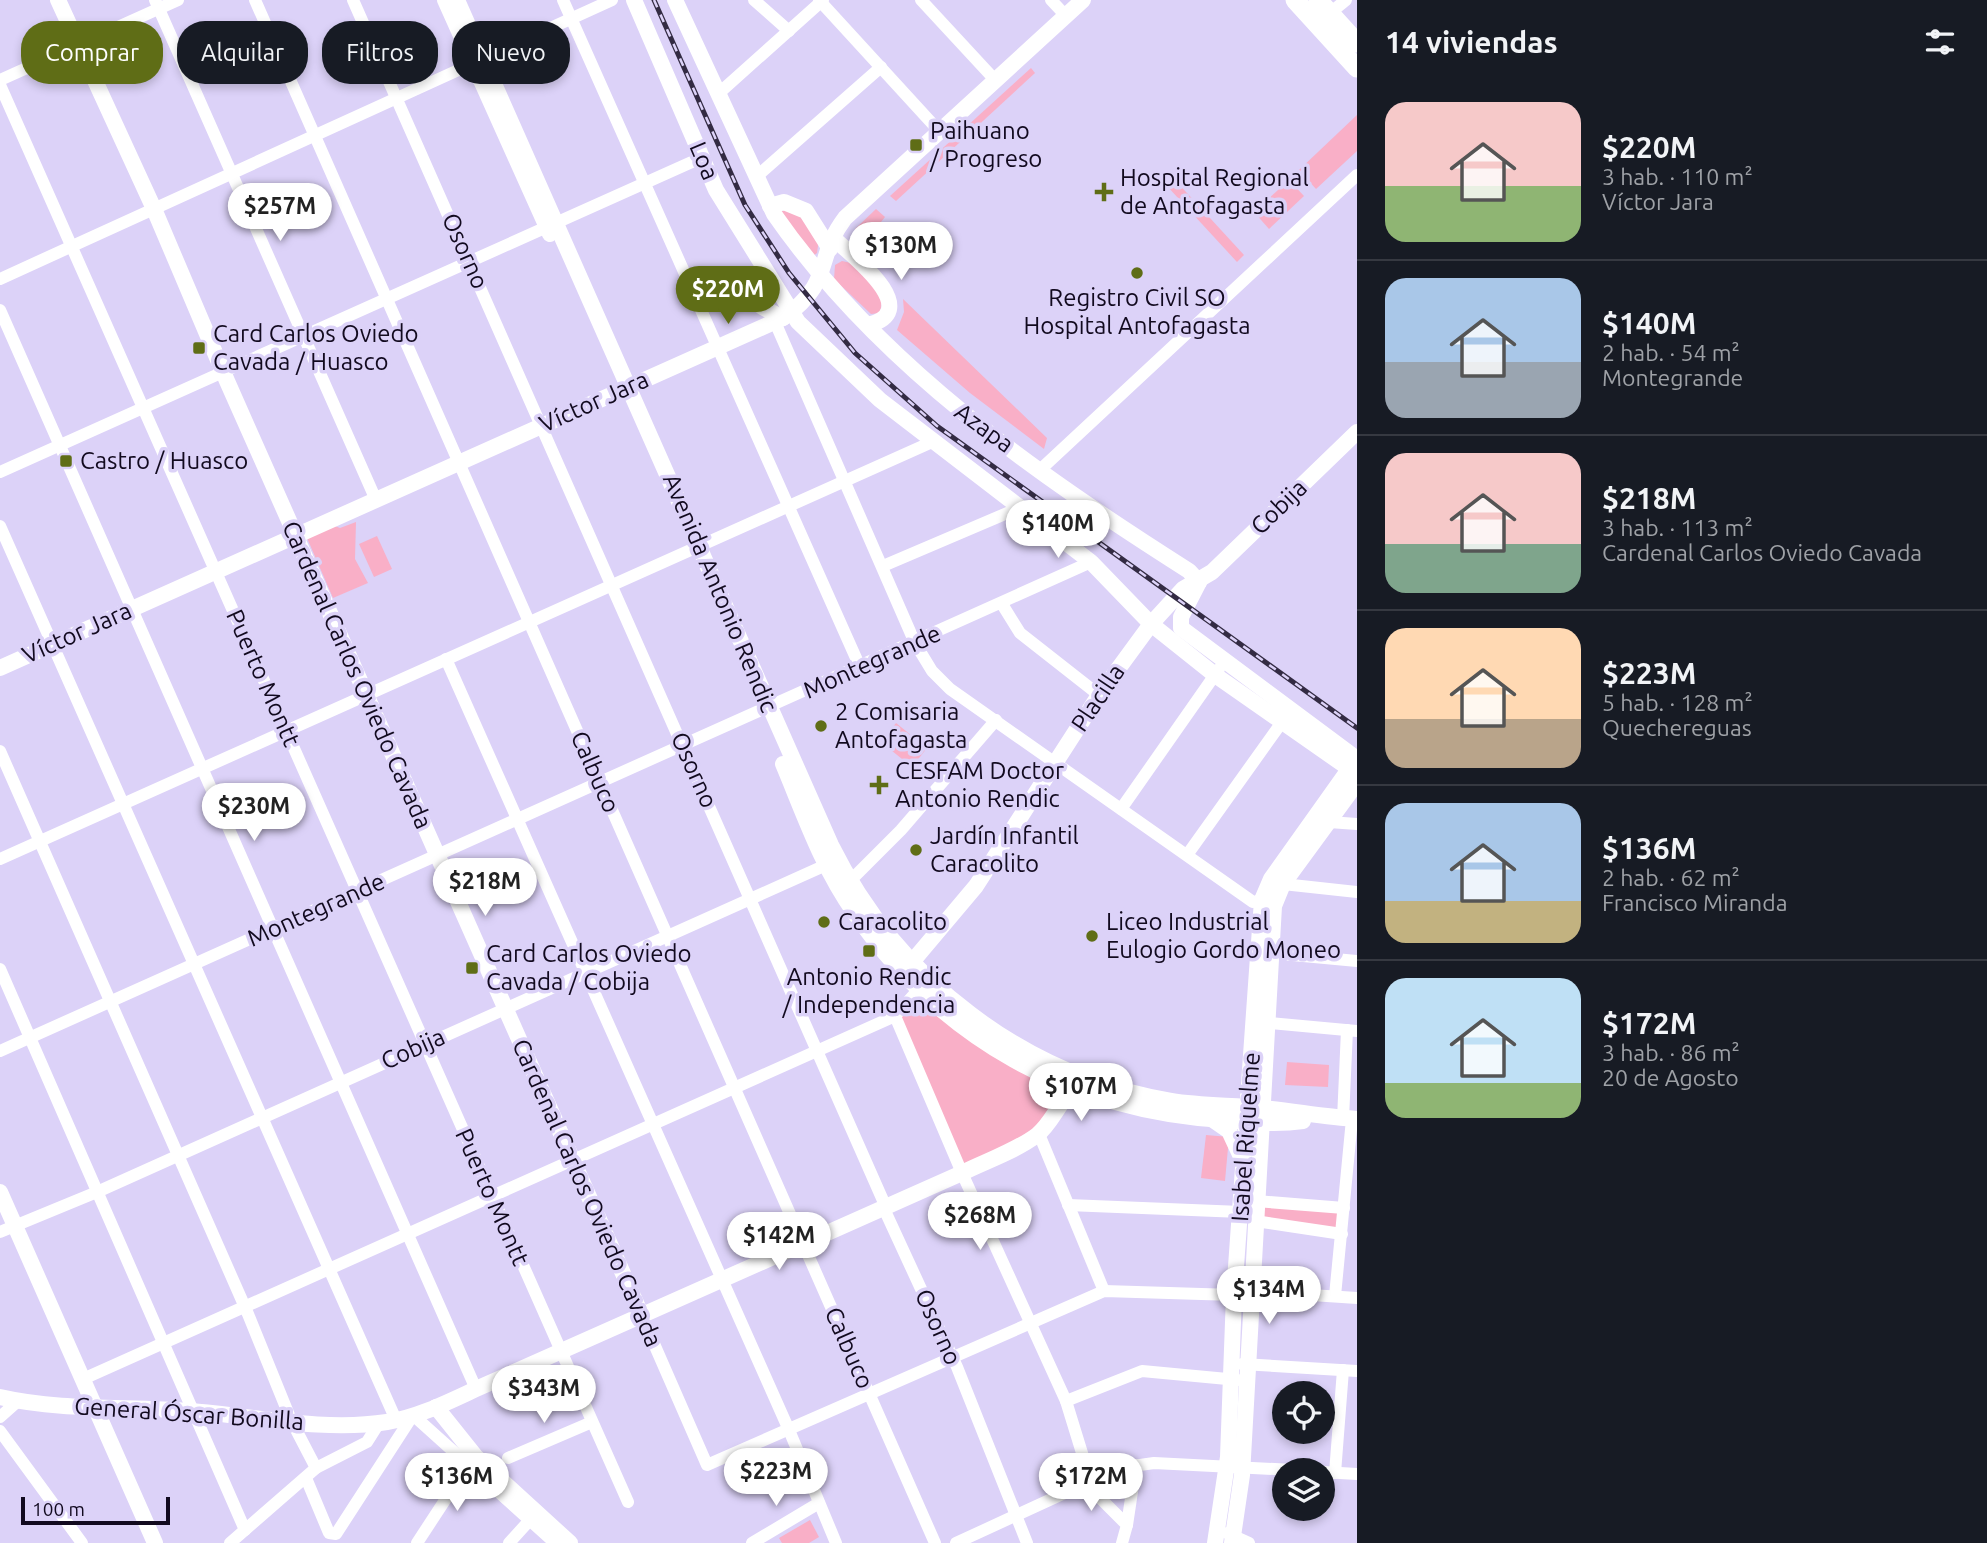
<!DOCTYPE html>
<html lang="es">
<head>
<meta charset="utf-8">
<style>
  :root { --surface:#171b24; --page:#20242c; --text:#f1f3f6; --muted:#9ea1a6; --line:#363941; --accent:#5f6d16 }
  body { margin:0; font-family:Ubuntu,sans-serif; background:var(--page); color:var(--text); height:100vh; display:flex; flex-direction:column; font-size:26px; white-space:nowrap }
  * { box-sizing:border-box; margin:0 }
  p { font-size:23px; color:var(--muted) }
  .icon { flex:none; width:38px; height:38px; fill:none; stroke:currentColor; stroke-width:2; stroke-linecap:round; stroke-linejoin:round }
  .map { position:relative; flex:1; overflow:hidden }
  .details { display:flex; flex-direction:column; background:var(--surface); width:630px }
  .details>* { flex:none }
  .top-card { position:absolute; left:21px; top:21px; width:665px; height:63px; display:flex; gap:14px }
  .fabs { position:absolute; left:1272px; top:1381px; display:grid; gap:14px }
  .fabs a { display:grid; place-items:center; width:63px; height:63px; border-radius:50%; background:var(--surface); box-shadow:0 4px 10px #0003; font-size:35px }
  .scale { position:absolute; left:21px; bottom:18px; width:149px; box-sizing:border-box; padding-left:7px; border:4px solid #120a1f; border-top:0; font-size:19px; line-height:24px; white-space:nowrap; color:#120a1f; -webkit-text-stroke:5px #dcd2f8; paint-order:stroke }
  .price { position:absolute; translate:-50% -60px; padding:0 16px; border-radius:24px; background:#fff; color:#222; font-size:23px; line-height:46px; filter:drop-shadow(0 2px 4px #0008) }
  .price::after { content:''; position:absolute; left:50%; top:42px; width:21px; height:16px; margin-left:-10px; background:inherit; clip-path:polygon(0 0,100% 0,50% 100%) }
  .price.current { background:var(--accent); color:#fff }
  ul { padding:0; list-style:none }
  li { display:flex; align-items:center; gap:21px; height:175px; padding:0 28px }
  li+li { border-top:2px solid var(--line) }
  li span { display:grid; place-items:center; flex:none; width:196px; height:140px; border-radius:21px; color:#555 }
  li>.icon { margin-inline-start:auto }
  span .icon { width:84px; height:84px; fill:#fffc; stroke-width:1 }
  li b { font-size:30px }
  h2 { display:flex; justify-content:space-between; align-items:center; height:84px; padding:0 28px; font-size:30px }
  .chip { padding:0 24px; border-radius:28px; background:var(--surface); box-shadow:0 4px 10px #0003; font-size:24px; line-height:63px }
  .chip.current { background:var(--accent); color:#fff }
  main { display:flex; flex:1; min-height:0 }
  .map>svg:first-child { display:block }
  .green { fill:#f9afc7 }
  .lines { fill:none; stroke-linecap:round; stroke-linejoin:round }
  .street { stroke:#fff; stroke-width:12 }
  .secondary { stroke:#fff; stroke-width:16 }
  .primary { stroke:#fff; stroke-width:19 }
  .rail-casing { stroke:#332b43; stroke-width:5 }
  .rail { stroke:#dcd2f8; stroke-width:2.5; stroke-dasharray:8; stroke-linecap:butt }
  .poi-dot { fill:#5f6d16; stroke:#dcd2f8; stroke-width:2.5 }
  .labels { text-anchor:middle; stroke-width:7; stroke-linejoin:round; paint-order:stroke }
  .poi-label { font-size:24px; fill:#120a1f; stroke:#dcd2f8; text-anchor:start }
  .street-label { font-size:24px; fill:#120a1f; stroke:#dcd2f8 }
</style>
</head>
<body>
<main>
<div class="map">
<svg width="1357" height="1543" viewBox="0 0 1357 1543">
  <rect width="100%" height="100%" fill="#dcd2f8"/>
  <g class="green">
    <path d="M1031,68L1035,73L896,201L890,196Z"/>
    <path d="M1357,115V151L1316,189L1299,170Z"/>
    <path d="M1175,180L1244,255L1237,262L1167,186Z"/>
    <path d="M1289,180L1304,196L1269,229L1254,212Z"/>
    <path d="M792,207L819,239L817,253L813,256L780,212Z"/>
    <path d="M876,209L885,217L865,242L855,229Z"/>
    <path d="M842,261L851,263L883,296L880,313L871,314L834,279L835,265Z"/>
    <path d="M903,299L1047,438L1044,449L970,393L897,330L904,312Z"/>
    <path d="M356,522L355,559L368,583L333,598L307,538L335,526L340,528Z"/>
    <path d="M377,536L392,569L374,577L359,544Z"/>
    <path d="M896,723L927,748L912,767L881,742Z"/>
    <path d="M921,999L1067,1091L1036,1131L964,1167L900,1017Z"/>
    <path d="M1287,1062L1329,1065L1328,1087L1285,1085Z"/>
    <path d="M1206,1135L1229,1137L1225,1181L1201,1178Z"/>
    <path d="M1264,1207L1340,1210L1338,1228L1262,1219Z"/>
    <path d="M810,1520L819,1537L809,1543H782L779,1538Z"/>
  </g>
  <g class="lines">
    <g class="street">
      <path d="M155,0L376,500"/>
      <path d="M255,0L935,1543"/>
      <path d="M353,0L885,1205L886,1213L957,1367L1027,1543"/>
      <path d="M563,0L860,667"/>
      <path d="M754,0L789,31"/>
      <path d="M819,0L939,131"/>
      <path d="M921,0L996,81"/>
      <path d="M1051,0L1066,16"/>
      <path d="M1330,13L1346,0"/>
      <path d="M0,80L178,0"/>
      <path d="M0,85L628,1502"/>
      <path d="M718,94L823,0"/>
      <path d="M756,177L881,67"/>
      <path d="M0,279L612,0"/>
      <path d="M0,310L476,1389"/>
      <path d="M775,322L915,643L932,671L950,689L1253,902L1262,900L1283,884L1357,892"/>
      <path d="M1041,469L1357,175"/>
      <path d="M0,472L703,157"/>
      <path d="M0,526L396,1420"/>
      <path d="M883,566L1019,508"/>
      <path d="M1002,604L1020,633L1099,695"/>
      <path d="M446,659L789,1430L836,1543"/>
      <path d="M0,751L248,1314L291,1420L316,1468"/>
      <path d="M1121,809L1219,669"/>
      <path d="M1329,822L1357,824"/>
      <path d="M1187,855L1282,722"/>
      <path d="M0,859L932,442"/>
      <path d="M848,878L856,875L901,830L996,720"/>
      <path d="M1271,953L1357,961"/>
      <path d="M0,969L245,1530"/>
      <path d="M895,1016L962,1173L1066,1401L1090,1479L1102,1500L1127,1525L1122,1543"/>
      <path d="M1260,1022L1357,1031"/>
      <path d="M0,1051L1091,562"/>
      <path d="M1343,1119L1347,1030"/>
      <path d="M1039,1134L1104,1291"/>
      <path d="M1256,1201L1344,1208"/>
      <path d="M1068,1205L1241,1212"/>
      <path d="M1255,1221L1342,1234"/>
      <path d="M0,1232L97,1192L826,865"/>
      <path d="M1253,1291L1357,1298"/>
      <path d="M1335,1296L1352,1119"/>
      <path d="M641,1314L707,1465L1104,1291L1234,1295"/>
      <path d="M1242,1364L1357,1371"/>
      <path d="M83,1379L895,1016L919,989"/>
      <path d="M1066,1401L1142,1371L1238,1380"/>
      <path d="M0,1417L18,1401"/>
      <path d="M0,1431L82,1543"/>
      <path d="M508,1458L592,1422"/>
      <path d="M1323,1472L1357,1474"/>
      <path d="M1335,1473L1343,1370"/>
      <path d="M306,1478L329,1533L336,1534L413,1415L555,1543"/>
      <path d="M1127,1525L1136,1465"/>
      <path d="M1227,1533L1249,1543"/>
      <path d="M230,1543L316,1468L367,1442L379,1423"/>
      <path d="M417,1543L468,1465"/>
      <path d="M509,1543L529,1521"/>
      <path d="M752,1543L819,1503"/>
      <path d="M956,1543L1119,1468L1154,1463L1294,1470"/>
    </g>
    <g class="secondary">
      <path d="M58,0L154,209L227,381L641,1314"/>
      <path d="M445,0L550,234"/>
      <path d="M457,0L831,845C898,980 1023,1076 1171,1101C1201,1106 1232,1105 1262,1108C1294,1111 1325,1117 1357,1119"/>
      <path d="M634,0L716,190L798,322L880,400L1091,562L1151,624L1215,675L1357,774"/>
      <path d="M675,0L774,214C879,365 1035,473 1189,571L1199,582"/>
      <path d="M770,206L784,202L806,211L830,249"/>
      <path d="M833,238C852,255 925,311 868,325"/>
      <path d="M766,274L758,288L762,307L783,318"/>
      <path d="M1199,582L1181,617V628L1357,759"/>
      <path d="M0,668L783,318C835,281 814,259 845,218L1083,0"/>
      <path d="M783,764C804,814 822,867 854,912C940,1038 1071,1111 1223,1120C1250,1122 1276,1125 1303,1121"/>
      <path d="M912,962L976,886L1099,695L1151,624L1183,589L1212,572L1357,432"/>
      <path d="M1213,1120L1229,1131L1242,1159"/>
      <path d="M0,1192L155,1543"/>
      <path d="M0,1397C61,1411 128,1406 191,1411C254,1416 323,1432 387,1422C418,1417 448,1402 476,1389L962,1173C986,1161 1016,1151 1037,1135C1054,1122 1062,1093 1081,1085"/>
      <path d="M436,1407L476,1457L570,1543"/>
      <path d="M1215,1543L1228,1457L1234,1295L1262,900L1271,879L1357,758"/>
      <path d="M1232,1543L1242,1475L1274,906L1283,884L1357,783"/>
    </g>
    <g class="primary">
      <path d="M1295,0L1357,68"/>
      <path d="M1318,0L1357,43"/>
    </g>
    <defs>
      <path id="rail" d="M654,0L745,205L789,273L855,353L937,426L1357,728"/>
    </defs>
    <use href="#rail" class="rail-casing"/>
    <use href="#rail" class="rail"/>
  </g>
  <g class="poi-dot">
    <rect x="909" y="138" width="14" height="14" rx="3.5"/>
    <path d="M1100.5 181.5h7v7h7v7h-7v7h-7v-7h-7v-7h7z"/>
    <circle cx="1137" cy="273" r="7"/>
    <rect x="192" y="341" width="14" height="14" rx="3.5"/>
    <rect x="59" y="454" width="14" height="14" rx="3.5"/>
    <circle cx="821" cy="726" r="7"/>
    <path d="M875.5 774.5h7v7h7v7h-7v7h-7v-7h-7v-7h7z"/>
    <circle cx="916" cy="850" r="7"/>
    <circle cx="824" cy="922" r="7"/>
    <circle cx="1092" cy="936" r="7"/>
    <rect x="862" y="944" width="14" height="14" rx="3.5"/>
    <rect x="465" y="961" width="14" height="14" rx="3.5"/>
  </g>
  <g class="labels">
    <g class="poi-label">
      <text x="930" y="139">Paihuano<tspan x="930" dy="28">/ Progreso</tspan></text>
      <text x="1120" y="186">Hospital Regional<tspan x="1120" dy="28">de Antofagasta</tspan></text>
      <text x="1137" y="306" text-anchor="middle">Registro Civil SO<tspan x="1137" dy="28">Hospital Antofagasta</tspan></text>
      <text x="213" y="342">Card Carlos Oviedo<tspan x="213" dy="28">Cavada / Huasco</tspan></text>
      <text x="80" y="469">Castro / Huasco</text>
      <text x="835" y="720">2 Comisaria<tspan x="835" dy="28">Antofagasta</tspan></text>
      <text x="895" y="779">CESFAM Doctor<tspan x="895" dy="28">Antonio Rendic</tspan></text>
      <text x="930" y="844">Jardín Infantil<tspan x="930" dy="28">Caracolito</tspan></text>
      <text x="838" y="930">Caracolito</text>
      <text x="1106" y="930">Liceo Industrial<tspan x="1106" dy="28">Eulogio Gordo Moneo</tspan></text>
      <text x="486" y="962">Card Carlos Oviedo<tspan x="486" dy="28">Cavada / Cobija</tspan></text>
      <text x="869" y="985" text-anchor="middle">Antonio Rendic<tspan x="869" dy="28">/ Independencia</tspan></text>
    </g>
    <g class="street-label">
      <text transform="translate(704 161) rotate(67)" y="8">Loa</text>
      <text transform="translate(465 251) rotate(66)" y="8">Osorno</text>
      <text transform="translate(594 402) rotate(-24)" y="8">Víctor Jara</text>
      <text transform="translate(984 428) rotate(36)" y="8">Azapa</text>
      <text transform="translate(1279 507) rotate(-44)" y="8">Cobija</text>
      <text transform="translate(720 593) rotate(67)" y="8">Avenida Antonio Rendic</text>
      <text transform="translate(77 633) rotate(-24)" y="8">Víctor Jara</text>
      <text transform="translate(872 662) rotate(-24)" y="8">Montegrande</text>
      <text transform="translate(357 675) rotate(66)" y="8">Cardenal Carlos Oviedo Cavada</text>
      <text transform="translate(263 678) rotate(66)" y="8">Puerto Montt</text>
      <text transform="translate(1098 698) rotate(-56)" y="8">Placilla</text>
      <text transform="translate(694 770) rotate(66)" y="8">Osorno</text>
      <text transform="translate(595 772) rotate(66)" y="8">Calbuco</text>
      <text transform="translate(316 910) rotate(-24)" y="8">Montegrande</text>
      <text transform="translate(413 1049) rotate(-24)" y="8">Cobija</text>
      <text transform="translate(1246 1137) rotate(-86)" y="8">Isabel Riquelme</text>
      <text transform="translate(587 1193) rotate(66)" y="8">Cardenal Carlos Oviedo Cavada</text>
      <text transform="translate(492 1197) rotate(66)" y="8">Puerto Montt</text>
      <text transform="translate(938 1327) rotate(66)" y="8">Osorno</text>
      <text transform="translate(849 1348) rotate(66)" y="8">Calbuco</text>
      <text transform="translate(189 1414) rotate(4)" y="8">General Óscar Bonilla</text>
    </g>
  </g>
</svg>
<div class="fabs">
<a><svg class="icon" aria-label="locate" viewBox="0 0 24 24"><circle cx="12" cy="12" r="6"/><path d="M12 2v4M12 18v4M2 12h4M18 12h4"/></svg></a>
<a><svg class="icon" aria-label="layers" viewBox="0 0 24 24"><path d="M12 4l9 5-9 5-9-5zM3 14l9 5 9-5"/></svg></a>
</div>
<div class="scale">100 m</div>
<b class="price" style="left:280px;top:243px">$257M</b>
<b class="price" style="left:901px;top:282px">$130M</b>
<b class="price current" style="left:728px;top:326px">$220M</b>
<b class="price" style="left:1058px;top:560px">$140M</b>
<b class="price" style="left:254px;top:843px">$230M</b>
<b class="price" style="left:485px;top:918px">$218M</b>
<b class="price" style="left:1081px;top:1123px">$107M</b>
<b class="price" style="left:980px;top:1252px">$268M</b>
<b class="price" style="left:779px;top:1272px">$142M</b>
<b class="price" style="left:1269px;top:1326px">$134M</b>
<b class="price" style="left:544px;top:1425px">$343M</b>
<b class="price" style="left:776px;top:1508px">$223M</b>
<b class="price" style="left:457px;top:1513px">$136M</b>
<b class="price" style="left:1091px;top:1513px">$172M</b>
<div class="top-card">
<a class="chip current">Comprar</a>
<a class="chip">Alquilar</a>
<a class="chip">Filtros</a>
<a class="chip">Nuevo</a>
</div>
</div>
<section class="details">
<h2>14 viviendas<svg class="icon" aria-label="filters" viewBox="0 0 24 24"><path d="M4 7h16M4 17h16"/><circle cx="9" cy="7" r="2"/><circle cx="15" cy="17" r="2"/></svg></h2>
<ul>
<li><span style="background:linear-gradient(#f6c9c9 60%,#8fb573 0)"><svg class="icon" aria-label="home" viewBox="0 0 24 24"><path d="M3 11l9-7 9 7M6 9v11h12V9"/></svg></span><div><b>$220M</b><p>3 hab. · 110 m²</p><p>Víctor Jara</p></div></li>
<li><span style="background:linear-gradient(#a9c7e8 60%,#9aa5b1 0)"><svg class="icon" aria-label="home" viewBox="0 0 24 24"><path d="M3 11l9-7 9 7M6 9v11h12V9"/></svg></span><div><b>$140M</b><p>2 hab. · 54 m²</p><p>Montegrande</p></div></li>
<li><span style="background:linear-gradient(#f6c9c9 65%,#7fa58c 0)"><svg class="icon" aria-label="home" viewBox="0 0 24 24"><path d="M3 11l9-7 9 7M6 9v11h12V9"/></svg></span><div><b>$218M</b><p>3 hab. · 113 m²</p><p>Cardenal Carlos Oviedo Cavada</p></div></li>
<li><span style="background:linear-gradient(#ffd9b3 65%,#b9a48a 0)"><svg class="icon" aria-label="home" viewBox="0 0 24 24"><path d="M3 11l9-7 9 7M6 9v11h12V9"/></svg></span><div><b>$223M</b><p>5 hab. · 128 m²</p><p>Quechereguas</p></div></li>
<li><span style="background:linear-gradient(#a9c7e8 70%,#c2b280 0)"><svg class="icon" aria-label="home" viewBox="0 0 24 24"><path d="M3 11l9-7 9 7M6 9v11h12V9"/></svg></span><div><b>$136M</b><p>2 hab. · 62 m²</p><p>Francisco Miranda</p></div></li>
<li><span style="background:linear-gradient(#bfe0f5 75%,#8fb573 0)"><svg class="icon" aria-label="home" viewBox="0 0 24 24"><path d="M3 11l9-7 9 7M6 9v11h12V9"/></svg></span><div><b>$172M</b><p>3 hab. · 86 m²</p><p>20 de Agosto</p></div></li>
</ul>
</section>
</main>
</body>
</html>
